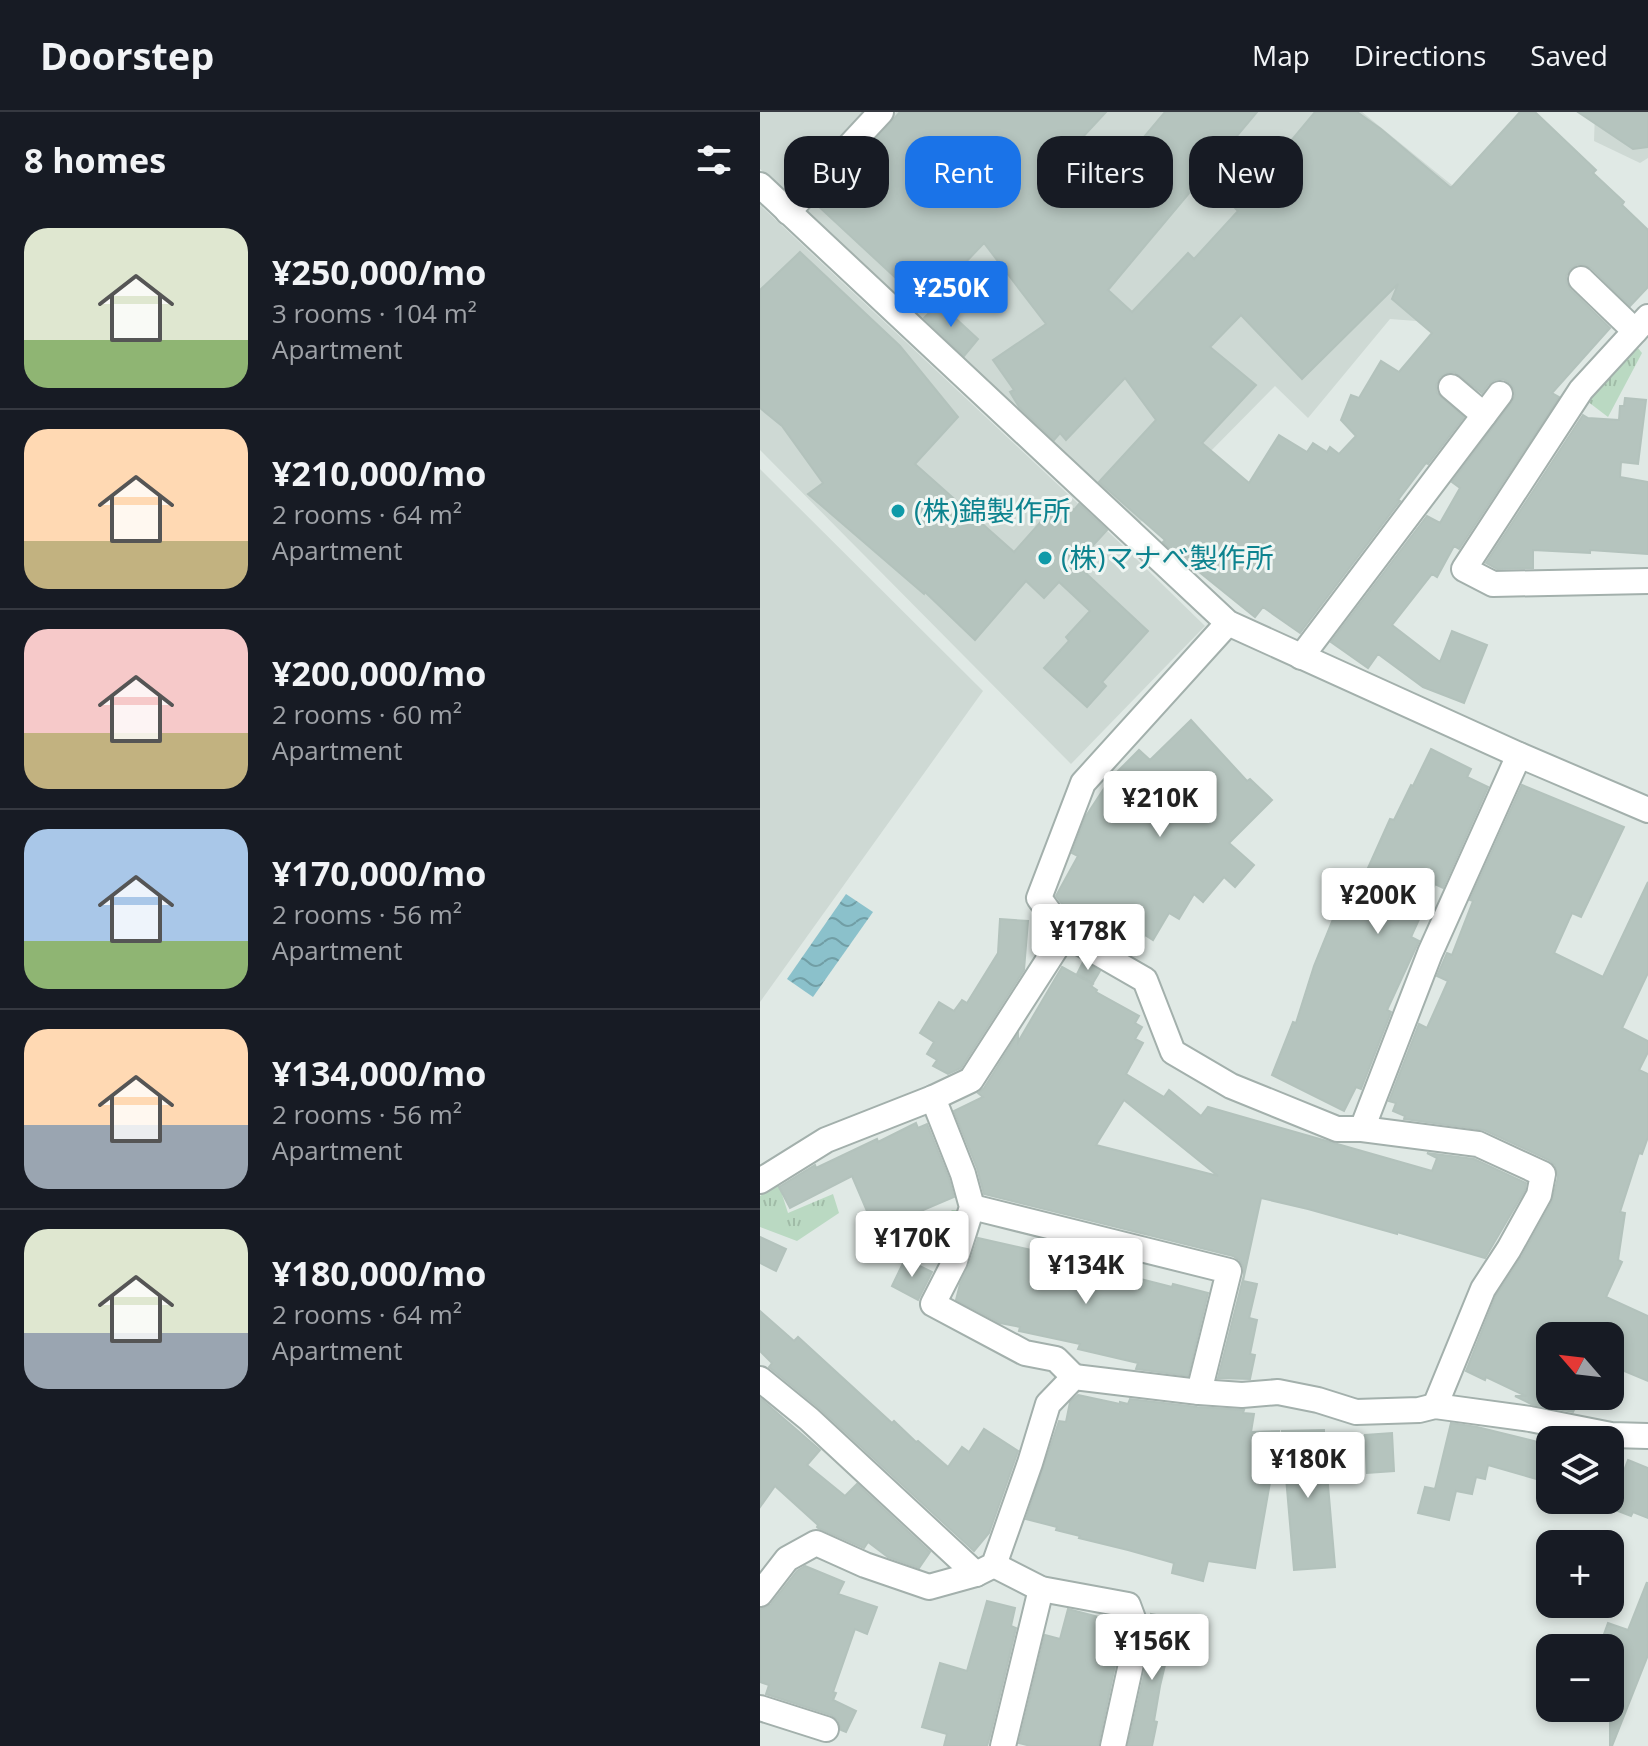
<!DOCTYPE html>
<html lang="en">
<head>
<meta charset="utf-8">
<style>
  :root { --surface:#171b24; --page:#242831; --text:#f1f3f6; --muted:#9ea1a6; --line:#363941; --accent:#1a73e8 }
  body { margin:0; font-family:"Open Sans","Noto Sans JP",sans-serif; background:var(--page); color:var(--text); height:100vh; display:flex; flex-direction:column; font-size:30px; white-space:nowrap }
  * { box-sizing:border-box; margin:0 }
  p { font-size:26px; color:var(--muted) }
  .icon { flex:none; width:44px; height:44px; fill:none; stroke:currentColor; stroke-width:2; stroke-linecap:round; stroke-linejoin:round }
  .map { position:relative; flex:1; overflow:hidden }
  .sheet { display:flex; flex-direction:column; background:var(--surface); width:760px }
  .sheet>* { flex:none }
  .banner { position:absolute; left:24px; top:24px; width:744px; height:72px; display:flex; gap:16px }
  .needle { width:52px; rotate:298deg }
  .tools { position:absolute; left:776px; top:1210px; display:grid; gap:16px }
  .tools a { display:grid; place-items:center; width:88px; height:88px; border-radius:16px; background:var(--surface); box-shadow:0 4px 12px #0003; font-size:40px }
  .price { position:absolute; translate:-50% -68px; padding:0 18px; border-radius:8px; background:#fff; color:#222; font-size:26px; line-height:52px; filter:drop-shadow(0 2px 4px #0008) }
  .price::after { content:''; position:absolute; left:50%; top:48px; width:24px; height:18px; margin-left:-12px; background:inherit; clip-path:polygon(0 0,100% 0,50% 100%) }
  .price.current { background:var(--accent); color:#fff }
  ul { padding:0; list-style:none }
  li { display:flex; align-items:center; gap:24px; height:200px; padding:0 24px }
  li+li { border-top:2px solid var(--line) }
  li span { display:grid; place-items:center; flex:none; width:224px; height:160px; border-radius:24px; color:#555 }
  li>.icon { margin-inline-start:auto }
  span .icon { width:96px; height:96px; fill:#fffc; stroke-width:1 }
  li b { font-size:34px }
  h2 { display:flex; justify-content:space-between; align-items:center; height:96px; padding:0 24px; font-size:34px }
  .pill { padding:0 28px; border-radius:24px; background:var(--surface); box-shadow:0 4px 12px #0003; font-size:28px; line-height:72px }
  .pill.current { background:var(--accent); color:#fff }
  header { display:flex; align-items:center; gap:48px; box-sizing:border-box; height:112px; padding:0 40px; background:var(--surface); border-bottom:2px solid var(--line) }
  header strong { font-size:38px }
  nav { display:flex; gap:44px; margin-inline-start:auto; font-size:28px }
  main { display:flex; flex:1; min-height:0 }
  .map>svg:first-child { display:block }
  .built { fill:#ced9d4 }
  .grass { fill:url(#grass-tufts) }
  .water { fill:url(#water-waves) }
  .building { fill:#b5c4be; stroke:#b3c2bc; stroke-width:2; fill-rule:evenodd }
  .lines { fill:none; stroke-linecap:round; stroke-linejoin:round }
  .minor-casing { stroke:#a3b0ac; stroke-width:28 }
  .minor { stroke:#fff; stroke-width:24 }
  .culture-dot { fill:#0f9aa8; stroke:#f0f6f3; stroke-width:3 }
  .labels { text-anchor:middle; stroke-width:6; stroke-linejoin:round; paint-order:stroke }
  .culture-label { font-size:28px; fill:#0d838f; stroke:#f0f6f3; text-anchor:start }
</style>
</head>
<body>
<header>
<strong>Doorstep</strong>
<nav><a>Map</a><a>Directions</a><a>Saved</a></nav>
</header>
<main>
<section class="sheet">
<h2>8 homes<svg class="icon" aria-label="filters" viewBox="0 0 24 24"><path d="M4 7h16M4 17h16"/><circle cx="9" cy="7" r="2"/><circle cx="15" cy="17" r="2"/></svg></h2>
<ul>
<li><span style="background:linear-gradient(#dfe7d0 70%,#8fb573 0)"><svg class="icon" aria-label="home" viewBox="0 0 24 24"><path d="M3 11l9-7 9 7M6 9v11h12V9"/></svg></span><div><b>¥250,000/mo</b><p>3 rooms · 104 m²</p><p>Apartment</p></div></li>
<li><span style="background:linear-gradient(#ffd9b3 70%,#c2b280 0)"><svg class="icon" aria-label="home" viewBox="0 0 24 24"><path d="M3 11l9-7 9 7M6 9v11h12V9"/></svg></span><div><b>¥210,000/mo</b><p>2 rooms · 64 m²</p><p>Apartment</p></div></li>
<li><span style="background:linear-gradient(#f6c9c9 65%,#c2b280 0)"><svg class="icon" aria-label="home" viewBox="0 0 24 24"><path d="M3 11l9-7 9 7M6 9v11h12V9"/></svg></span><div><b>¥200,000/mo</b><p>2 rooms · 60 m²</p><p>Apartment</p></div></li>
<li><span style="background:linear-gradient(#a9c7e8 70%,#8fb573 0)"><svg class="icon" aria-label="home" viewBox="0 0 24 24"><path d="M3 11l9-7 9 7M6 9v11h12V9"/></svg></span><div><b>¥170,000/mo</b><p>2 rooms · 56 m²</p><p>Apartment</p></div></li>
<li><span style="background:linear-gradient(#ffd9b3 60%,#9aa5b1 0)"><svg class="icon" aria-label="home" viewBox="0 0 24 24"><path d="M3 11l9-7 9 7M6 9v11h12V9"/></svg></span><div><b>¥134,000/mo</b><p>2 rooms · 56 m²</p><p>Apartment</p></div></li>
<li><span style="background:linear-gradient(#dfe7d0 65%,#9aa5b1 0)"><svg class="icon" aria-label="home" viewBox="0 0 24 24"><path d="M3 11l9-7 9 7M6 9v11h12V9"/></svg></span><div><b>¥180,000/mo</b><p>2 rooms · 64 m²</p><p>Apartment</p></div></li>
</ul>
</section>
<div class="map">
<svg width="888" height="1634" viewBox="0 0 888 1634">
  <defs>
    <pattern id="grass-tufts" width="24" height="20" patternUnits="userSpaceOnUse" patternTransform="scale(2)"><rect width="24" height="20" fill="#bad9c2"/><path d="M3 7l-1-3M5 7V3M7 7l1-3M15 17l-1-3M17 17v-4M19 17l1-3" fill="none" stroke="#a0bba7"/></pattern>
    <pattern id="water-waves" width="16" height="10" patternUnits="userSpaceOnUse" patternTransform="scale(2)"><rect width="16" height="10" fill="#8bc1cb"/><path d="M0 5q4-4 8 0t8 0" fill="none" stroke="#719ea5"/></pattern>
  </defs>
  <rect width="100%" height="100%" fill="#e0e9e5"/>
  <g class="built">
    <path d="M0,0H113L38,80L25,79L0,57Z"/>
    <path d="M136,0H602L767,134L696,212L630,207L548,306L515,274L376,415L44,96Z"/>
    <path d="M835,0H888V46L880,51L834,29Z"/>
    <path d="M0,93L360,431L445,514L311,652L0,338Z"/>
    <path d="M0,357L223,579L0,890Z"/>
  </g>
  <g class="grass">
    <path d="M874,231L882,241L848,305L827,289Z"/>
    <path d="M19,1073L28,1101L73,1082L79,1101L37,1129L0,1115V1084Z"/>
    <path d="M192,1098H206L192,1143L163,1127Z"/>
  </g>
  <path class="water" d="M86,782L113,800L53,885L27,867Z"/>
  <g class="building">
    <path d="M140,0H346L320,28L353,62L405,0H497L348,178L372,200L428,141L434,147L478,99L475,96L555,0H597L621,17L691,76L760,0H775L836,58L833,61L864,90L862,93L888,118V175L870,194L831,156L825,153L818,152L810,157L806,164L807,172L810,177L850,216L792,281L799,285L699,437L694,434L677,465L672,462L632,513L680,550L692,519L727,533L704,591L663,575L618,542L608,556L571,530L667,404L680,411L700,376L692,370L752,290L755,283L754,277L750,271L743,267L735,268L728,273L722,281L694,260L687,261L680,265L676,273L677,281L704,305L668,352L666,351L638,388L640,389L540,521L503,495L495,505L407,434L403,430L405,428L339,370L396,308L365,266L306,328L300,321L294,328L259,295L250,280L254,278L233,248L286,212L224,131L165,193L56,92ZM638,172L632,187L672,221L639,260L621,249L599,286L591,283L581,308L596,324L579,342L570,335L567,340L553,331L547,340L519,323L489,371L442,331L496,273L450,235L481,203L542,267Z"/>
    <path d="M818,0H888V35L873,37Z"/>
    <path d="M40,140L140,234L198,305L155,352L254,440L301,387L314,398L319,392L347,418L316,452L388,519L342,570L346,574L327,595L284,556L309,529L306,525L330,499L299,470L284,486L266,469L215,528L165,480L164,482L48,382L63,371L22,314L0,296V178Z"/>
    <path d="M179,191L218,227L204,244L164,206Z"/>
    <path d="M865,286L886,288L878,352L861,350L860,365L888,370V442L830,438V441L773,438V456L737,457L726,451L823,303L828,306L859,308L860,294H864Z"/>
    <path d="M431,608L487,669L490,667L512,688L469,731L494,753L475,775L464,765L443,790L434,782L419,807L409,801L393,828L385,823L374,841L337,823L339,819L317,806L319,802L303,793L296,784L318,744L312,741L326,704L351,666L379,638L390,648Z"/>
    <path d="M671,637L711,657L707,665L728,675L683,776L675,772L651,825L659,829L627,898L631,900L601,977L596,975L584,999L512,963L533,910L536,911L554,854L580,790L591,794L630,707L634,708L651,673L653,674Z"/>
    <path d="M762,673L864,715L821,805L812,801L794,841L843,865L888,770V861L862,916L888,929V940L879,958L888,962V1025L882,1042L879,1041L860,1100L865,1101L858,1148L862,1150L846,1185L888,1204V1269L850,1253V1224H790V1284H821L813,1300L771,1292L755,1284H766L726,1265L725,1268L706,1259L736,1184L762,1144L792,1090L798,1065L795,1053L789,1048L724,1018L644,1007L645,1004L633,999L636,991L629,989L659,912L667,916L688,869L677,864L687,841L692,843L713,789L710,788Z"/>
    <path d="M240,807L268,809L264,858L201,956L188,962L173,954L177,948L167,942L174,930L160,921L179,890L194,899L202,888L207,891L238,841Z"/>
    <path d="M323,850L340,859L333,871L317,862Z"/>
    <path d="M302,855L333,872L331,874L337,878L336,880L379,904L375,911L382,915L375,927L383,931L366,962L404,985L409,978L441,1004L448,995L672,1059L677,1046L667,1041L714,1047L766,1071L765,1078L725,1146L637,1120V1122L548,1097L501,1086L483,1169L497,1172L489,1206L497,1208L490,1242L495,1243L490,1267L458,1266L484,1163L483,1154L479,1148L473,1144L224,1082L217,1056L194,999L223,985L218,981L224,976L258,922V930ZM364,988L458,1064L336,1033Z"/>
    <path d="M156,1011L158,1016L167,1012L189,1067L194,1085L142,1107L166,1113L114,1134L103,1108L110,1106L92,1064L30,1096L19,1075L55,1053L56,1056L117,1027L118,1030Z"/>
    <path d="M0,1125L26,1137L16,1159L0,1151Z"/>
    <path d="M218,1126L298,1144V1146L412,1175L413,1172L448,1181L428,1264L376,1257L378,1251L318,1237L320,1232L259,1219L260,1215L240,1211L196,1188L200,1172L209,1154Z"/>
    <path d="M145,1147L172,1160L158,1188L132,1174Z"/>
    <path d="M0,1199L34,1229L38,1225L132,1311L134,1309L156,1330L158,1329L188,1355L202,1335L209,1340L224,1317L258,1339L229,1421L214,1439L59,1296L9,1255L12,1251L0,1239Z"/>
    <path d="M318,1283L360,1292V1290L368,1292L370,1287L437,1295L484,1298L483,1301L494,1302L491,1320L519,1319L495,1456L448,1449L443,1469L412,1461L414,1451L368,1438L319,1426L320,1424L296,1418L297,1415L266,1407L299,1309L306,1310L310,1290Z"/>
    <path d="M0,1286L60,1338L47,1353L85,1384L97,1372L170,1440L159,1456L128,1445L108,1430L104,1436L58,1416L57,1415L58,1413L15,1374L0,1395Z"/>
    <path d="M691,1311L717,1315L790,1333V1371L728,1353L725,1367L716,1365L712,1382L696,1379L689,1408L658,1401L665,1375L675,1377Z"/>
    <path d="M564,1318L565,1373H568L575,1455L534,1458L522,1319Z"/>
    <path d="M632,1321L634,1359L607,1361L605,1323Z"/>
    <path d="M868,1348L888,1356V1406L873,1400L871,1404L850,1396Z"/>
    <path d="M45,1454L84,1470L78,1482L117,1495L107,1522L95,1517L73,1580L76,1581L73,1588L96,1599L86,1620L81,1618L78,1608L71,1603L6,1582L9,1573L0,1570V1497L6,1495L11,1492L37,1459Z"/>
    <path d="M887,1470L888,1543L852,1634H850V1536H839L848,1511L868,1518Z"/>
    <path d="M227,1489L255,1496L251,1514L256,1516L230,1624L227,1634H184L187,1622L162,1615L180,1551L207,1559Z"/>
    <path d="M308,1497L358,1510L362,1521L338,1634H271L259,1631L285,1523L300,1527Z"/>
    <path d="M391,1502L416,1507L400,1574L394,1609L397,1610L392,1634H368L393,1523L390,1509Z"/>
  </g>
  <g class="lines">
    <defs>
      <g id="minor">
        <path d="M0,73L468,511L759,643L888,698"/>
        <path d="M28,100L121,0"/>
        <path d="M821,167L875,219"/>
        <path d="M888,205L821,278L704,457L733,472L888,469"/>
        <path d="M691,275L724,303"/>
        <path d="M541,545L740,282"/>
        <path d="M305,822L385,868L413,940L471,974L577,1017H602L718,1032L783,1062L779,1083L749,1137L723,1177L675,1294"/>
        <path d="M173,986L203,1062L212,1095L195,1149L173,1192L265,1241L296,1247L314,1265"/>
        <path d="M602,1017L670,841L759,643"/>
        <path d="M0,1069L66,1028L173,986L211,968L305,822L279,786L323,671L468,511"/>
        <path d="M212,1095L469,1159L439,1280"/>
        <path d="M0,1267L49,1307L216,1462"/>
        <path d="M234,1453L281,1477L368,1493L378,1520L353,1634"/>
        <path d="M0,1482L27,1447L56,1431L105,1453L169,1475L216,1462L234,1453L270,1351L288,1292L314,1265L439,1280L482,1283L518,1280L558,1288L596,1300L659,1298L675,1294L770,1307L851,1323L888,1324"/>
        <path d="M0,1596L66,1617"/>
        <path d="M243,1634L281,1477"/>
      </g>
    </defs>
    <use href="#minor" class="minor-casing"/>
    <use href="#minor" class="minor"/>
  </g>
  <g class="culture-dot">
    <circle cx="138" cy="399" r="8"/>
    <circle cx="285" cy="446" r="8"/>
  </g>
  <g class="labels">
    <g class="culture-label">
      <text x="154" y="409">(株)錦製作所</text>
      <text x="301" y="456">(株)マナべ製作所</text>
    </g>
  </g>
</svg>
<div class="tools">
<a><svg class="needle" viewBox="-14 -14 28 28"><path d="M0-13l5 13h-10z" fill="#e53935"/><path d="M0 13l5-13h-10z" fill="#9ea1a6"/></svg></a>
<a><svg class="icon" aria-label="layers" viewBox="0 0 24 24"><path d="M12 4l9 5-9 5-9-5zM3 14l9 5 9-5"/></svg></a>
<a>+</a>
<a>−</a>
</div>
<b class="price current" style="left:191px;top:217px">¥250K</b>
<b class="price" style="left:400px;top:727px">¥210K</b>
<b class="price" style="left:618px;top:824px">¥200K</b>
<b class="price" style="left:328px;top:860px">¥178K</b>
<b class="price" style="left:152px;top:1167px">¥170K</b>
<b class="price" style="left:326px;top:1194px">¥134K</b>
<b class="price" style="left:548px;top:1388px">¥180K</b>
<b class="price" style="left:392px;top:1570px">¥156K</b>
<div class="banner">
<a class="pill">Buy</a>
<a class="pill current">Rent</a>
<a class="pill">Filters</a>
<a class="pill">New</a>
</div>
</div>
</main>
</body>
</html>
